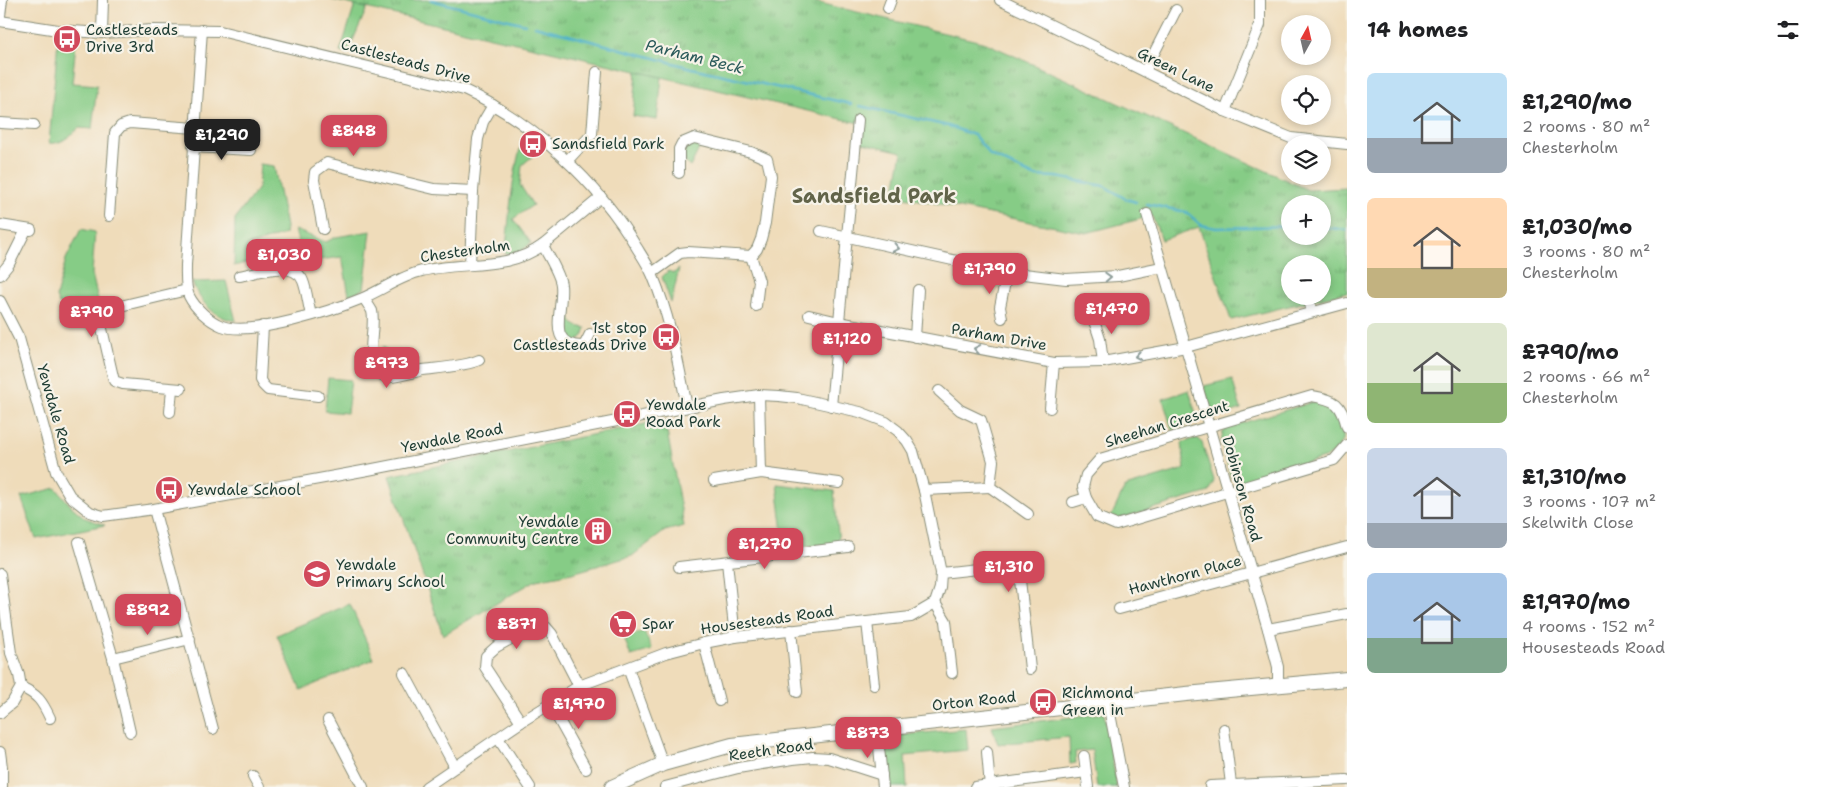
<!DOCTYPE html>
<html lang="en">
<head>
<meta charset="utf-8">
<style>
  :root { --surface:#fff; --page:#f6f6f6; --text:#202124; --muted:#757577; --accent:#d1495b }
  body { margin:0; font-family:"Shantell Sans",sans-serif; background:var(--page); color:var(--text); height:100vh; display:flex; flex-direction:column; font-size:19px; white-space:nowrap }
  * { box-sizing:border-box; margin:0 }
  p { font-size:16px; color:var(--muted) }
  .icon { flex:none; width:28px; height:28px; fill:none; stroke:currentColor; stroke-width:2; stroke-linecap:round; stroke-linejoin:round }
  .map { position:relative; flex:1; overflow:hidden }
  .details { display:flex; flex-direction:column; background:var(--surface); width:475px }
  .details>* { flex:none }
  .needle { width:32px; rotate:8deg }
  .buttons { position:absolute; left:1281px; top:15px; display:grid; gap:10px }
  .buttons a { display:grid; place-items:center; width:50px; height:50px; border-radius:50%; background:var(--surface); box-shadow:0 2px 8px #0003; font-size:25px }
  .price { position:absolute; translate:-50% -42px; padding:0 11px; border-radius:10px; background:var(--accent); color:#fff; font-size:16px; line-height:32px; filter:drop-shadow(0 1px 2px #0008) }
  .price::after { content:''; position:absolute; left:50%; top:30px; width:15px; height:11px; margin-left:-8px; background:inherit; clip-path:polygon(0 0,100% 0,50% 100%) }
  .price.on { background:#222; color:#fff }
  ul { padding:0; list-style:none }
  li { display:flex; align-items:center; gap:15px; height:125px; padding:0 20px }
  li span { display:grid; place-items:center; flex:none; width:140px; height:100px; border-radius:8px; color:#555 }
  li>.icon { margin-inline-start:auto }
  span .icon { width:60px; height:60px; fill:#fffc; stroke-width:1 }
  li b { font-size:21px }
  h2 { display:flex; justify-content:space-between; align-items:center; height:60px; padding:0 20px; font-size:21px }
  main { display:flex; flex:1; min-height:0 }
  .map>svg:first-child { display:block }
  .grass { fill:#86cc86; stroke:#52845d }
  .park { fill:url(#park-tufts); stroke:#52845d; fill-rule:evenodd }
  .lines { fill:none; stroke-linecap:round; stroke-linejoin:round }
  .stream { stroke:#4bb1ca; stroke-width:2.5 }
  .street-casing { stroke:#878c77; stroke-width:12 }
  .secondary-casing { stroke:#878c77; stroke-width:16 }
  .street { stroke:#fff; stroke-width:10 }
  .secondary { stroke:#fff; stroke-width:14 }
  .oneway { stroke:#8f9e9a }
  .labels { text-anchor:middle; stroke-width:4.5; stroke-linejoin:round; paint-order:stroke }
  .poi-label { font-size:15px; fill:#1f3d34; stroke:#f7f3e8; text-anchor:start }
  .street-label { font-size:15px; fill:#1f3d34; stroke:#f7f3e8 }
  .water-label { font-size:16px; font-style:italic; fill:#2a5a5a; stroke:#f7f3e8 }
  .district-label { font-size:20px; font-weight:bold; fill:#626449; stroke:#f7f3e8 }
</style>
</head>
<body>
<main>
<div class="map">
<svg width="1347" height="787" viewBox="0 0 1347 787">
  <defs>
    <pattern id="park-tufts" width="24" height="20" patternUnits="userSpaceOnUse" patternTransform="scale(1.25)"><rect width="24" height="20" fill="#86cc86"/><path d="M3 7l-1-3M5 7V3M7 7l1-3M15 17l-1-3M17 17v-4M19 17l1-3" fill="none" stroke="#6da76e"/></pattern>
  </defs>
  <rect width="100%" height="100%" fill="#f7f3e8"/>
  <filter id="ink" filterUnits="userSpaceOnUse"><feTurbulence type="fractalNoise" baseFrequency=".02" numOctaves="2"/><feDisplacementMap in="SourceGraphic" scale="10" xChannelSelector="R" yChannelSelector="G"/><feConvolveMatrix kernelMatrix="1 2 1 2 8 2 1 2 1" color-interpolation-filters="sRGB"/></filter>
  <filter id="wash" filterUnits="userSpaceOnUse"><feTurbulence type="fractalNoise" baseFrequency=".0096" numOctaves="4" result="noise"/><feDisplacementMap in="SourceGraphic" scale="20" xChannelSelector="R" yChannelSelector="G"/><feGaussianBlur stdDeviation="1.12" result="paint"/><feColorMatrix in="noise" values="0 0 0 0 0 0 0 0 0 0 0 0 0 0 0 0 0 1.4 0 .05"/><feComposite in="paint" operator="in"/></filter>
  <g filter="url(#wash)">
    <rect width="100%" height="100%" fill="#efdcba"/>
    <g class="grass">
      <path d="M355,5L367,8L347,54L340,52Z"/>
      <path d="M58,40L76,42L72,83L97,85L92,129L79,128C70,135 62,145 49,143Z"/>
      <path d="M637,71L662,77L657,120L633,116Z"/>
      <path d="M523,139L540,150L522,165L520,185L533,205L513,219L531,243L520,252L505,254C510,216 511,175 523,139Z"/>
      <path d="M694,144L701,145L690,167C683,162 682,154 687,146Z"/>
      <path d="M260,164L274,166L286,227L285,234L247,246L249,262L234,266L235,219L258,188Z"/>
      <path d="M81,229L95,232L92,274L99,304H59L56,297L66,259Z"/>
      <path d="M295,230L326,242L336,237L371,231L364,289L349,295L342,257L303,262Z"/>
      <path d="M679,269L671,303L662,277L668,271L674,273Z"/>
      <path d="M226,281L236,321C213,317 201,303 192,282Z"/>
      <path d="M563,313L570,314L571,321L576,326L586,328L583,336L576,342L572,341L563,333Z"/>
      <path d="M383,346L404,366L392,367L390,374L380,369L376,360L383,358Z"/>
      <path d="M328,378L351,380L347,413L325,411Z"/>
      <path d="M1232,379L1241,409C1212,419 1212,414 1204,386Z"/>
      <path d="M1189,390L1196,414C1191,426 1184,426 1172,430L1163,399Z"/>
      <path d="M1316,401C1322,402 1330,403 1334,409C1339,416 1345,432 1343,440C1340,448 1333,453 1327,457L1244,482L1231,478L1221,442L1223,432L1229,427Z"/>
      <path d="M1196,438L1200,440L1202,443L1214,480L1213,484L1209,492L1122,518L1116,519L1111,517L1125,487L1185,469L1182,443Z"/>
      <path d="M777,484L834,491L839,543L785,548Z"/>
      <path d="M56,488L71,506L85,518L105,525L36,539L21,497Z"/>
      <path d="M350,604L374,659L301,690L277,635Z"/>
      <path d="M644,631L652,650L631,656L624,638Z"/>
      <path d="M1104,713L1117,787H1097L1092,750L1075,752L1076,763L1070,764L1069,737L998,744L992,727Z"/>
      <path d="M966,729L968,750L905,756L907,787H889C887,770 880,749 892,736Z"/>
    </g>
    <g class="park">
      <path d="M332,0H807L986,43L1308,190L1347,188V292L1231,320L1199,227L1162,240L1152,216L1086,233L894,195L902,152L863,143L859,123ZM1290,204H1322V236H1290ZM1290,264H1322V296H1290Z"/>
      <path d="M665,420L684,526L665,531L632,556L572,573L536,580L443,635L389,476Z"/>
    </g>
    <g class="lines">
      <g class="stream">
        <path d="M431,0L525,24"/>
        <path d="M535,26L692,68L851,104"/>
        <path d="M860,106L948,126L974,135L990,155L1034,176L1057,177L1104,186L1126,199L1136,202"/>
        <path d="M1147,204L1186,212L1201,225L1216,228L1290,226"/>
        <path d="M1322,227L1347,230"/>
      </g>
    </g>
  </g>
  <g filter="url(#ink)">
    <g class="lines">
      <defs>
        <g id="street">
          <path d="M1000,0L1225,111L1291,138L1347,144"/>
          <path d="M888,8L891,0"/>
          <path d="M0,16L2,0"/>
          <path d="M0,21L58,30L102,33L153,30L220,31L464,90C532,121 599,183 637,248C642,256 648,265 652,274C670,316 678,362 687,407"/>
          <path d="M202,30L186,265C186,275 185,287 189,296C195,308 209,321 222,326C251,337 334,310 363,298C382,290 401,276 422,271C462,261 508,271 543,245L601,197"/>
          <path d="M102,33L103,0"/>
          <path d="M1145,71L1176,10"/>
          <path d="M1225,111L1260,25V0"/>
          <path d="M0,123L34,125"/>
          <path d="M193,147L251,150"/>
          <path d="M567,161L592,134L597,72"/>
          <path d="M1147,214L1268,629L1278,667V686"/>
          <path d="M109,216L115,133L121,126L130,123L195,128"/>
          <path d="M0,225L31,230"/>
          <path d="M323,229L314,180L315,172L327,163L434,189L473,191"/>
          <path d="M821,231L1007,272L1066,279L1118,276L1162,267"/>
          <path d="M543,245C548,256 560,274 561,285C564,310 544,347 584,346L590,334"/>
          <path d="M751,256L759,281L756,306"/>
          <path d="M470,265L473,191L478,139L483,122L493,105"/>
          <path d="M652,273L680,253L688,252L751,256L757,249L761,239L765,223L771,176L767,159L751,152L694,138L682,143L679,149V173"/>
          <path d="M0,275L9,264L26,230"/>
          <path d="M239,276C257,273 294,259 303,281C307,291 308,304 311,315"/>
          <path d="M1308,296L1312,312"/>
          <path d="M364,298C366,302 370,307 372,311C377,330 359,371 388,377C396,378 414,372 423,370C438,368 467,366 479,360"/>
          <path d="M0,301L19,338L56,472L70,496L90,512L103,516L154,509L368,470L724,400L759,395L779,396L797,398L860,412L886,422L898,431L907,441L913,451L924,490L941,573L940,588L935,603L911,617L735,637L704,643L666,653L579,686L521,722L426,787"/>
          <path d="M809,315L839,322L1054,363L1103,362L1186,347L1347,303"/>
          <path d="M1092,315L1100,339L1103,362"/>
          <path d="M1002,318L1000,307L1007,272"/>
          <path d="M263,326L260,380L263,385L268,390L318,396"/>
          <path d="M915,337L918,290"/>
          <path d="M181,389L123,384L114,381L100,320L105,311L112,308L187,290"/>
          <path d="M939,391L960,410L981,420L993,461L990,487L1028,514"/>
          <path d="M759,395L761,473"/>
          <path d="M831,406L858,120"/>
          <path d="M1050,408L1054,363"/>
          <path d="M170,412L172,389"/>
          <path d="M1347,427C1341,403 1336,400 1312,396L1100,459L1086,475L1083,487L1086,498L1097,517L1116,525L1334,460L1347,445"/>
          <path d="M714,481L761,473L839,483"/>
          <path d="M924,490L990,487"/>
          <path d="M1073,502L1086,498"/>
          <path d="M154,509L213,729"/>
          <path d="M79,542L113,658L130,732"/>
          <path d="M727,562L735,637"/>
          <path d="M679,567L848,547"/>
          <path d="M941,573L1004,566L1013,569L1020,580L1030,669"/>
          <path d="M0,574L11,653L19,675L21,687C38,695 42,701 50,718"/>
          <path d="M935,603L946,621L952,673"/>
          <path d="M1119,609L1347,547"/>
          <path d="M867,622L874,685"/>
          <path d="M1268,629L1347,614"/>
          <path d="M791,630L797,692"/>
          <path d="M704,643L719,701"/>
          <path d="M113,658L190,639"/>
          <path d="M628,668L663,764"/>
          <path d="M404,673L455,767"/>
          <path d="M1108,703L1124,787"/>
          <path d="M550,704L586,769"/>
          <path d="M0,713L12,703L21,687"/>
          <path d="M328,720L363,787"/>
          <path d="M521,722L485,667L486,656L496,647L533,627H546L552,634L579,686"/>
          <path d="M877,728L883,787"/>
          <path d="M1224,729L1231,784"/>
          <path d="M498,738L530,787"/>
          <path d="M0,752L2,767V787"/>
          <path d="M987,752L990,787"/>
          <path d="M1084,756L1088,787"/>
          <path d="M253,776L259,787"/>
          <path d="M1210,786L1347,780"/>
          <path d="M665,787L738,768L793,759L813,757L829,758L882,775"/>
          <path d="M975,787L1086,772"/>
        </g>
        <path id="secondary" d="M612,787L663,764L732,745L1186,694L1347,679"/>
      </defs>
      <use href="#street" class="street-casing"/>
      <use href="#secondary" class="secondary-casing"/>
      <use href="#street" class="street"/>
      <use href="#secondary" class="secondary"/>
    </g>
    <defs><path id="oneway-chevron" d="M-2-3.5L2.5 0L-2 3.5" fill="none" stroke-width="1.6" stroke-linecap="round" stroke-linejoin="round" transform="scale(1.25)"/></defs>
    <g class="oneway">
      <use href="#oneway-chevron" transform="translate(896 248) rotate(12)"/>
      <use href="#oneway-chevron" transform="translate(1108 277) rotate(-3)"/>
      <use href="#oneway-chevron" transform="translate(977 349) rotate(-170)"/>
      <use href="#oneway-chevron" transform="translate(1138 356) rotate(170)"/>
    </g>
  </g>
  <defs>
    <symbol id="bus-disc" viewBox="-11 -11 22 22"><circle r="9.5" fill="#d1495b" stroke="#f7f3e8"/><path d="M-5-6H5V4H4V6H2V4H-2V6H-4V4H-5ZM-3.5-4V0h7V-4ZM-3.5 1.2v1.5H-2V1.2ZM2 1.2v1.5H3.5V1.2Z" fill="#fff"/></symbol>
    <symbol id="building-disc" viewBox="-11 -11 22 22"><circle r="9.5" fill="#d1495b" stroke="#f7f3e8"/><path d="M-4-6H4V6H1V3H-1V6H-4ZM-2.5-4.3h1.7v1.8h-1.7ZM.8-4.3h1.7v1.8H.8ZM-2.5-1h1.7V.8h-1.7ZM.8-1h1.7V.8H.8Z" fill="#fff"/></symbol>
    <symbol id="school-disc" viewBox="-11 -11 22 22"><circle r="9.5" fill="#d1495b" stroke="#f7f3e8"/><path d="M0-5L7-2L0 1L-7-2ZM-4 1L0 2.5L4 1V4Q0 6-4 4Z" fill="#fff"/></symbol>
    <symbol id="supermarket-disc" viewBox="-11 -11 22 22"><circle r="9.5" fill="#d1495b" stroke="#f7f3e8"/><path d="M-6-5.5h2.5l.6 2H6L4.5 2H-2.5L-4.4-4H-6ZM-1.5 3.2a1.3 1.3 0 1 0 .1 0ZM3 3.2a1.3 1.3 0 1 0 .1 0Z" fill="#fff"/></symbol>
  </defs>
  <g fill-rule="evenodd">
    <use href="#bus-disc" x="51" y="23" width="32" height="32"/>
    <use href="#bus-disc" x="517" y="128" width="32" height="32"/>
    <use href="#bus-disc" x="650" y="321" width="32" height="32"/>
    <use href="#bus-disc" x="611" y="398" width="32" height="32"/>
    <use href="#bus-disc" x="153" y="474" width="32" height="32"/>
    <use href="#building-disc" x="582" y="515" width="32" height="32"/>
    <use href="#school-disc" x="301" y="558" width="32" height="32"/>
    <use href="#supermarket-disc" x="607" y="608" width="32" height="32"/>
    <use href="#bus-disc" x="1027" y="686" width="32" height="32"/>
  </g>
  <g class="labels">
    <g class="poi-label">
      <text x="86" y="35">Castlesteads<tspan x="86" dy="17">Drive 3rd</tspan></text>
      <text x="552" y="149">Sandsfield Park</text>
      <text x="647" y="333" text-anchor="end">1st stop<tspan x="647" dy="17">Castlesteads Drive</tspan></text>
      <text x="646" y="410">Yewdale<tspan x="646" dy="17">Road Park</tspan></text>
      <text x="188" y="495">Yewdale School</text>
      <text x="579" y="527" text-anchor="end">Yewdale<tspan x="579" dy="17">Community Centre</tspan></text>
      <text x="336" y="570">Yewdale<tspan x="336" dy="17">Primary School</tspan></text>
      <text x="642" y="629">Spar</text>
      <text x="1062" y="698">Richmond<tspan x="1062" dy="17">Green in</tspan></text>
    </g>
    <g class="street-label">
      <text transform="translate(406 61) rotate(15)" y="5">Castlesteads Drive</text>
      <text transform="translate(1176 70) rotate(26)" y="5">Green Lane</text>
      <text transform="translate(465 251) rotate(-8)" y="5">Chesterholm</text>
      <text transform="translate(999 337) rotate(10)" y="5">Parham Drive</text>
      <text transform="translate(56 414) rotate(74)" y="5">Yewdale Road</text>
      <text transform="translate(1167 424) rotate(-17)" y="5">Sheehan Crescent</text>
      <text transform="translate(452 438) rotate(-11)" y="5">Yewdale Road</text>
      <text transform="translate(1242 489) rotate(74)" y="5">Dobinson Road</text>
      <text transform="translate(1185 575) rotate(-15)" y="5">Hawthorn Place</text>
      <text transform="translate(767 620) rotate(-8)" y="5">Housesteads Road</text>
      <text transform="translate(974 701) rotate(-6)" y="5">Orton Road</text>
      <text transform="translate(771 750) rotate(-8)" y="5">Reeth Road</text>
    </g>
    <g class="water-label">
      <text transform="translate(695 56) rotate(14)" y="6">Parham Beck</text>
    </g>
    <g class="district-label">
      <text x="874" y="203">Sandsfield Park</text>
    </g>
  </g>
</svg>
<div class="buttons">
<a><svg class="needle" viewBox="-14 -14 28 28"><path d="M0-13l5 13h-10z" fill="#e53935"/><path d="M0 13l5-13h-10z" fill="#757577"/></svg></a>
<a><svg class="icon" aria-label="locate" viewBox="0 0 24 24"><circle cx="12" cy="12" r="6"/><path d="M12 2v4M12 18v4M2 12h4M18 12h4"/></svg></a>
<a><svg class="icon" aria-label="layers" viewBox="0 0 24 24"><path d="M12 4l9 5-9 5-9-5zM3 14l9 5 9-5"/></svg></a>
<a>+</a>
<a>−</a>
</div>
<b class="price" style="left:354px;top:157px">£848</b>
<b class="price on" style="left:222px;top:161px">£1,290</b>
<b class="price" style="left:284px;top:281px">£1,030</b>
<b class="price" style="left:990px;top:295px">£1,790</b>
<b class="price" style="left:1112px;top:335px">£1,470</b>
<b class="price" style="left:92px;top:338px">£790</b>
<b class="price" style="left:847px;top:365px">£1,120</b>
<b class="price" style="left:387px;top:389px">£973</b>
<b class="price" style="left:765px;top:570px">£1,270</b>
<b class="price" style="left:1009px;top:593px">£1,310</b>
<b class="price" style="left:148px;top:636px">£892</b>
<b class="price" style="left:517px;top:650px">£871</b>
<b class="price" style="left:579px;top:730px">£1,970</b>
<b class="price" style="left:868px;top:759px">£873</b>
</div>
<section class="details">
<h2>14 homes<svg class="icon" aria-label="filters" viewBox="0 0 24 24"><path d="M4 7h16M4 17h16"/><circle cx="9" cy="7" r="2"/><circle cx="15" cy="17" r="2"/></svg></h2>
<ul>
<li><span style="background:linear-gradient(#bfe0f5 65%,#9aa5b1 0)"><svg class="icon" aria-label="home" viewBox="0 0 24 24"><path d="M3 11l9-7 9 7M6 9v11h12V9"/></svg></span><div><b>£1,290/mo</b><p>2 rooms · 80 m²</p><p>Chesterholm</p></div></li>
<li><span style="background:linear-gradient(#ffd9b3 70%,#c2b280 0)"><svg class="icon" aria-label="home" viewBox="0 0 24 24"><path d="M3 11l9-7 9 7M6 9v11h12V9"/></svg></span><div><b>£1,030/mo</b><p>3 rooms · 80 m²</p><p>Chesterholm</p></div></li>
<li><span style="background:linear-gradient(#dfe7d0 60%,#8fb573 0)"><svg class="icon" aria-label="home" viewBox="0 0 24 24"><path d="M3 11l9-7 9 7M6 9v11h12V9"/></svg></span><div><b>£790/mo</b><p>2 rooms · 66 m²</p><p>Chesterholm</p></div></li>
<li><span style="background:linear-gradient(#c9d6e8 75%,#9aa5b1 0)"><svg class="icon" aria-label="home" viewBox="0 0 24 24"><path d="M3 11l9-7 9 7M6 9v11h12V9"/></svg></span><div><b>£1,310/mo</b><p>3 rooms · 107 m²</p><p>Skelwith Close</p></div></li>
<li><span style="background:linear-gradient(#a9c7e8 65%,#7fa58c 0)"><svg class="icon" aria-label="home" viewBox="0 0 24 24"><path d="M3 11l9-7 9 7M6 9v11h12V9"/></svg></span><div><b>£1,970/mo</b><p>4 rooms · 152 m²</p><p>Housesteads Road</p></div></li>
</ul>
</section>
</main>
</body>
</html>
